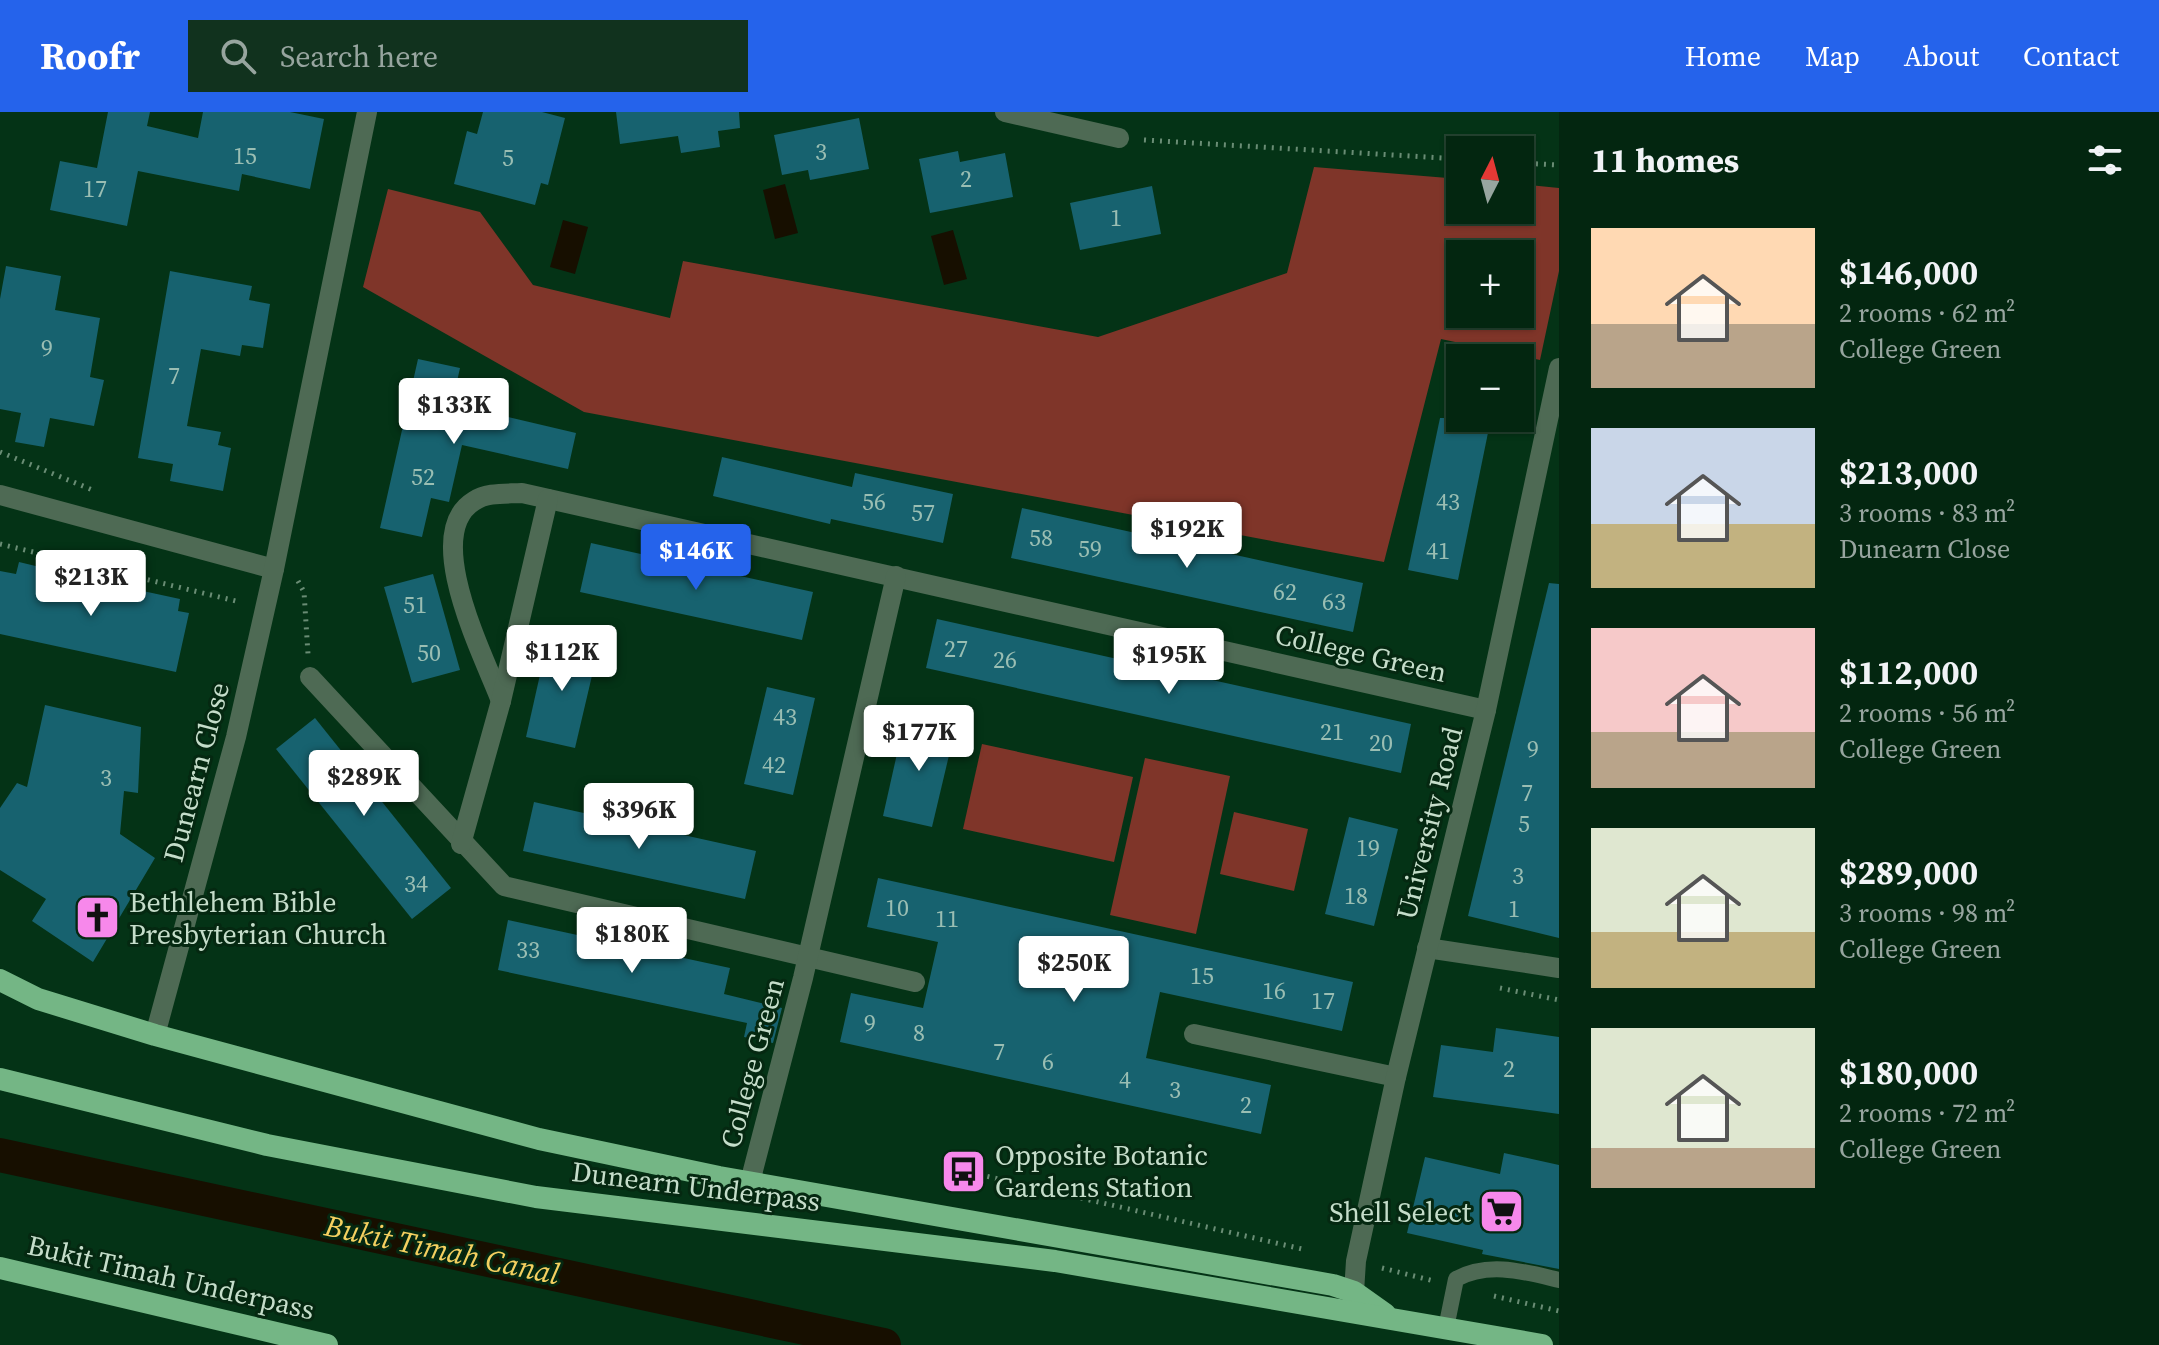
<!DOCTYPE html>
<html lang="en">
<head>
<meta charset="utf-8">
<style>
  :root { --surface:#032610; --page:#11321e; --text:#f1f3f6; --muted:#97a59f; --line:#244330; --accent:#2563eb }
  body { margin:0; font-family:"Source Serif 4",serif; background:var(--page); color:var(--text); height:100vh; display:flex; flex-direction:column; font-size:30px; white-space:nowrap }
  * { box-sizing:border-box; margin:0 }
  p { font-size:26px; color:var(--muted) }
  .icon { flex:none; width:44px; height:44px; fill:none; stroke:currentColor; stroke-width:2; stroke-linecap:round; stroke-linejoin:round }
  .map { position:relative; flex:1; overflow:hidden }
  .side { display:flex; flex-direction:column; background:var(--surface); width:600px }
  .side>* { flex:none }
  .needle { width:52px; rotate:6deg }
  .tools { position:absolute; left:1446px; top:24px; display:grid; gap:16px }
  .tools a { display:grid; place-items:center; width:88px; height:88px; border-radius:0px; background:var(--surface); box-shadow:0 2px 6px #0004,0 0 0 2px var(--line); font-size:40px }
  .price { position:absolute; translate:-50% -68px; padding:0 18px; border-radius:8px; background:#fff; color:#222; font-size:26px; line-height:52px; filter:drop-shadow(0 2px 4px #0008) }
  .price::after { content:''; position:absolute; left:50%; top:48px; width:24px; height:18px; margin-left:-12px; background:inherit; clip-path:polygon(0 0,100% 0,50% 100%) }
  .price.on { background:var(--accent); color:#fff }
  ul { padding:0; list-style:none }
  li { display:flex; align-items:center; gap:24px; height:200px; padding:0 32px }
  li span { display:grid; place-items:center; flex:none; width:224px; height:160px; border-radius:0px; color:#555 }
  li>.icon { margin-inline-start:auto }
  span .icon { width:96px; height:96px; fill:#fffc; stroke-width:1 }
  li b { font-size:34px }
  h2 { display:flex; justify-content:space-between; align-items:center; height:96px; padding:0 32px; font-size:34px }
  header { display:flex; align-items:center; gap:48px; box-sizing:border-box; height:112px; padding:0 40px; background:var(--accent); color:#fff }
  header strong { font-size:38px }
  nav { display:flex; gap:44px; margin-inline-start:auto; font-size:28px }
  .search { width:560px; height:72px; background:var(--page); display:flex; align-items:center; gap:20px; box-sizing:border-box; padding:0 28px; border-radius:0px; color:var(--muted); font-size:30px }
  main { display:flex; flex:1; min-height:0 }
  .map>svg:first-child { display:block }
  .green { fill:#7f3529; fill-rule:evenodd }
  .water { fill:#170f00 }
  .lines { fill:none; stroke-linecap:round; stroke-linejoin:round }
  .canal { stroke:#170f00; stroke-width:34 }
  .building { fill:#17626f }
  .path { stroke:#6a8d75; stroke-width:5; stroke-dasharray:2 6; stroke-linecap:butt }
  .service { stroke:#4e6a54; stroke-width:16 }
  .minor { stroke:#4e6a54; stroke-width:20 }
  .trunk { stroke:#74b685; stroke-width:22 }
  .labels { text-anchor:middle; stroke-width:6; stroke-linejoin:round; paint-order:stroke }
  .number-label { font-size:24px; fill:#9abeb3 }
  .street-label { font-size:28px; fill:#c5ddca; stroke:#052811 }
  .poi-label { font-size:28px; fill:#c5ddca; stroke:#052811; text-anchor:start }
  .water-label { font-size:30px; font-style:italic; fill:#f4d060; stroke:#052811 }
</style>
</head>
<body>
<header>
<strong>Roofr</strong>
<div class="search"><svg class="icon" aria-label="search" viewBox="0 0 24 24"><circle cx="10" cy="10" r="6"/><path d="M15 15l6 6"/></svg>Search here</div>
<nav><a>Home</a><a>Map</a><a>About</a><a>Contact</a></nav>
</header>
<main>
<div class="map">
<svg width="1559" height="1233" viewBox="0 0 1559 1233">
  <rect width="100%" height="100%" fill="#043316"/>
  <g class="green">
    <path d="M1314,55L1460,67V98H1520V72L1559,76V159L1540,248L1441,227L1384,450L584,300L363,175L388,77L480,100L533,173L670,206L683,149L1098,225L1287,161ZM1520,142V202H1460V142Z"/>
    <path d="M982,632L1133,665L1114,750L963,717Z"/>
    <path d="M1145,646L1230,664L1196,822L1110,803Z"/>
    <path d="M1234,700L1308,717L1294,779L1220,762Z"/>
  </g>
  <g class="water">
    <path d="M785,72L798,121L775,127L763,78Z"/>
    <path d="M563,108L588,115L575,162L550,155Z"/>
    <path d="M953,118L967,167L944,173L931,124Z"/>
  </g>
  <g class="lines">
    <path class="canal" d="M0,1043L884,1233"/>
  </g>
  <g class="building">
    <path d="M108,0H150L147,14L198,26L203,0H290L324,7L310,77L242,62L239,79L138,59L127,114L50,98L60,49L97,56Z"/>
    <path d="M483,0H542L565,6L548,73L541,71L535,93L454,72L467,19L477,22Z"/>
    <path d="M616,0H739L740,16L718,19L720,35L681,41L678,24L620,32Z"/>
    <path d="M859,6L869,57L810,68L808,58L782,63L774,23Z"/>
    <path d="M958,39L960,50L1005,41L1013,85L930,101L919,47Z"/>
    <path d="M1152,74L1161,122L1080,138L1070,91Z"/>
    <path d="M6,154L61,164L55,198L100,206L90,265L104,268L94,314L50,306L44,335L15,330L21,301L0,297V187Z"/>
    <path d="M170,159L252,174L249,188L270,192L263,236L242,233L240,244L201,237L187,314L221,320L218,333L231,336L223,379L170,369L173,352L138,346Z"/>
    <path d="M418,247L460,256L452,292L576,321L568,357L462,333L449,390L431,386L422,425L380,416Z"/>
    <path d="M1440,306H1491L1458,468L1408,458Z"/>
    <path d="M722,345L852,375L855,361L953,382L943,431L831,407L830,412L713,384Z"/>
    <path d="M1022,396L1363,471L1353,520L1011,446Z"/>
    <path d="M591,431L813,480L802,528L580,480Z"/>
    <path d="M19,450L69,462L67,472L128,486L129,476L180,487L178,499L189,501L176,560L0,522V459L16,462Z"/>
    <path d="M433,462L460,558L412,571L384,475Z"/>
    <path d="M1549,471L1559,472V826L1468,804Z"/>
    <path d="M937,507L1411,612L1401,661L926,556Z"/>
    <path d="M548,527L598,538L575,636L526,625Z"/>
    <path d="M767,575L815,586L793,683L744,672Z"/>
    <path d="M45,593L141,615L138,681L124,679L120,722L155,746L93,850L32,809L46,787L0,758V696L17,671L27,675Z"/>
    <path d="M315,606L451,776L412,807L276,637Z"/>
    <path d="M905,606L955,618L932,715L883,704Z"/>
    <path d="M534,690L756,739L745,787L523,739Z"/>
    <path d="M1349,705L1398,717L1374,814L1325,802Z"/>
    <path d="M878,766L1353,870L1342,919L1160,880L1146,946L1271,973L1261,1022L840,930L851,881L923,896L938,830L867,815Z"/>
    <path d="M508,808L730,856L724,882L782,896L773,931L744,925L747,911L498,858Z"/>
    <path d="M1496,916L1559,925V1002L1433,985L1441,933L1493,940Z"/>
    <path d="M1504,1041L1559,1053V1157L1482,1142L1483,1138L1407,1121L1425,1045L1500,1062Z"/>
  </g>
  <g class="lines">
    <g class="path">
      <path d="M1144,28L1460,47"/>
      <path d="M1520,51L1559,53"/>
      <path d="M0,340L95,379"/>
      <path d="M0,432L240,490"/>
      <path d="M298,469L304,480L308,542"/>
      <path d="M1500,876L1559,888"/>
      <path d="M964,1059L1302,1137"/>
      <path d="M1382,1156L1434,1169"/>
      <path d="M1494,1184L1559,1199"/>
    </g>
    <path class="service" d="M1446,1216L1456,1167C1489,1149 1525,1160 1559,1168"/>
    <g class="minor">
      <path d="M1005,0L1119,26"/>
      <path d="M0,383L274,457"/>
      <path d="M310,565L504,774L915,870"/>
      <path d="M501,589C485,546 420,422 474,389C487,380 506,382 522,381L1486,598"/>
      <path d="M461,732L501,589L548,387"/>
      <path d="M1427,836L1559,856"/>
      <path d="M1194,922L1396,965"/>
      <path d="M155,923L236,625L274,457L367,0"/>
      <path d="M750,1070L803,866L896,464"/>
      <path d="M1354,1180L1356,1149L1396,965L1486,598L1559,256"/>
    </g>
    <g class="trunk">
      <path d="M0,868L38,887L155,923L539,1027L719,1065L1333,1173L1354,1180L1385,1202"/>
      <path d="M0,967L267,1033L536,1085L1055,1149L1542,1233"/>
      <path d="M0,1156L327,1233"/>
    </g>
  </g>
  <defs>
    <symbol id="church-square" viewBox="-11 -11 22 22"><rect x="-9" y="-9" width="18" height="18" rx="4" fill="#f788eb" stroke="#052811"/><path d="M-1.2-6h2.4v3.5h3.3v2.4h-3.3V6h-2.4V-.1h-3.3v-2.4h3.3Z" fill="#111"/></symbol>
    <symbol id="bus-square" viewBox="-11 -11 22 22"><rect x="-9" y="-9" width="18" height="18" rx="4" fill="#f788eb" stroke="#052811"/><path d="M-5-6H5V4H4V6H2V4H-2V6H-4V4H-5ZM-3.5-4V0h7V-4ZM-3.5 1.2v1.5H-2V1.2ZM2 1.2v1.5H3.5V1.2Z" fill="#111"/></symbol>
    <symbol id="supermarket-square" viewBox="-11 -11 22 22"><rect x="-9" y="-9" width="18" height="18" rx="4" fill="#f788eb" stroke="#052811"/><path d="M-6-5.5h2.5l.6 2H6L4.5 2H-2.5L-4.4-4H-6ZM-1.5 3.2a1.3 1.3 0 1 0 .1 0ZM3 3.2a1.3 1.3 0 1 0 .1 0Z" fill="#111"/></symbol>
  </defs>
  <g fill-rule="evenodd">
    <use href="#church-square" x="72" y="780" width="51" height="51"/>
    <use href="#bus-square" x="938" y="1034" width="51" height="51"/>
    <use href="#supermarket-square" x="1476" y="1074" width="51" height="51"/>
  </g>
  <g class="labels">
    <g class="number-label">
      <text x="821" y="48">3</text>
      <text x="245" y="52">15</text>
      <text x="508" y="54">5</text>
      <text x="966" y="75">2</text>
      <text x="95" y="85">17</text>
      <text x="1116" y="114">1</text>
      <text x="47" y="244">9</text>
      <text x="174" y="272">7</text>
      <text x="423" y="373">52</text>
      <text x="874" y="398">56</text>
      <text x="1448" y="398">43</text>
      <text x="923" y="409">57</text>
      <text x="1041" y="434">58</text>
      <text x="1090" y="445">59</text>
      <text x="1438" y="447">41</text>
      <text x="1285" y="488">62</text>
      <text x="1334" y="498">63</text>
      <text x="415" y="501">51</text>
      <text x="956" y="545">27</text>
      <text x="429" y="549">50</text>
      <text x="1005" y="556">26</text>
      <text x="785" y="613">43</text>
      <text x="1332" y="628">21</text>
      <text x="1381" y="639">20</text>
      <text x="1533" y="645">9</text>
      <text x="774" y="661">42</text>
      <text x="106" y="674">3</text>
      <text x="1527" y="689">7</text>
      <text x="1524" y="720">5</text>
      <text x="1368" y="744">19</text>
      <text x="1518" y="772">3</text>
      <text x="416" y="780">34</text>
      <text x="1356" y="792">18</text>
      <text x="897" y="804">10</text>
      <text x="1514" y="805">1</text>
      <text x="947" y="815">11</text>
      <text x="528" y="846">33</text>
      <text x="1202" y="872">15</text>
      <text x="1274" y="887">16</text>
      <text x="1323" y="897">17</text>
      <text x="870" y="919">9</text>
      <text x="919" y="929">8</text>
      <text x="999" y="948">7</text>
      <text x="1048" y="958">6</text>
      <text x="1509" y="965">2</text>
      <text x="1125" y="976">4</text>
      <text x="1175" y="986">3</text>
      <text x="1246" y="1001">2</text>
    </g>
    <g class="street-label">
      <text transform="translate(1361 541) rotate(13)" y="10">College Green</text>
      <text transform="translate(196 660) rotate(-75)" y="10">Dunearn Close</text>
      <text transform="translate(1429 711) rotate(-76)" y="10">University Road</text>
      <text transform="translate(752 951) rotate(-75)" y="10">College Green</text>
      <text transform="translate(696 1074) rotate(7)" y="10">Dunearn Underpass</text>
      <text transform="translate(171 1165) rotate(13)" y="10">Bukit Timah Underpass</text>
    </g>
    <g class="poi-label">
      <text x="129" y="800">Bethlehem Bible<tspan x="129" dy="32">Presbyterian Church</tspan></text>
      <text x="995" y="1053">Opposite Botanic<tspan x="995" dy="32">Gardens Station</tspan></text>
      <text x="1471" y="1110" text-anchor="end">Shell Select</text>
    </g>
    <g class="water-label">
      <text transform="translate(442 1138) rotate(12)" y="10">Bukit Timah Canal</text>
    </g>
  </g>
</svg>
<div class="tools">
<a><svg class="needle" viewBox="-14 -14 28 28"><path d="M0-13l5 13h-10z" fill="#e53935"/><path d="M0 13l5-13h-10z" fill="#97a59f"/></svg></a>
<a>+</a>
<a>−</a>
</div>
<b class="price" style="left:454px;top:334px">$133K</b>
<b class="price" style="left:1187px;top:458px">$192K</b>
<b class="price on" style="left:696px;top:480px">$146K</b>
<b class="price" style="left:91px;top:506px">$213K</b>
<b class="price" style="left:562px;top:581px">$112K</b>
<b class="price" style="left:1169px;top:584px">$195K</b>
<b class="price" style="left:919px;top:661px">$177K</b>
<b class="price" style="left:364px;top:706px">$289K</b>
<b class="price" style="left:639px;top:739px">$396K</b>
<b class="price" style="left:632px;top:863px">$180K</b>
<b class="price" style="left:1074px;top:892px">$250K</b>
</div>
<section class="side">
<h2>11 homes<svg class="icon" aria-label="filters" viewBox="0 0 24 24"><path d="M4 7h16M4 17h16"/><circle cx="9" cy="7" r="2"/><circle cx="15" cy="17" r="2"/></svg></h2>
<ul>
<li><span style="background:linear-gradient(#ffd9b3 60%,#b9a48a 0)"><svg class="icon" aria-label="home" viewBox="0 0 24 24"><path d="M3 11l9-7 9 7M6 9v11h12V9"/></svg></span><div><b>$146,000</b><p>2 rooms · 62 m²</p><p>College Green</p></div></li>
<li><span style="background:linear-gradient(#c9d6e8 60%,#c2b280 0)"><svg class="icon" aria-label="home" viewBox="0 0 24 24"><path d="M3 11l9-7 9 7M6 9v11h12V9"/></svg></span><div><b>$213,000</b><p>3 rooms · 83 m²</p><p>Dunearn Close</p></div></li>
<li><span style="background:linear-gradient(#f6c9c9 65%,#b9a48a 0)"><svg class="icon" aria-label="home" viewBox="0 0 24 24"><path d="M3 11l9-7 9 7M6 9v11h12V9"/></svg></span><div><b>$112,000</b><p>2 rooms · 56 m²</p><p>College Green</p></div></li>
<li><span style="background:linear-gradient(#dfe7d0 65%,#c2b280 0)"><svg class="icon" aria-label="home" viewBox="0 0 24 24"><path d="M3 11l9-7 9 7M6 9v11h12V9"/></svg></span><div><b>$289,000</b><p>3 rooms · 98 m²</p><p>College Green</p></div></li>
<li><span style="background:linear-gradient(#dfe7d0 75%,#b9a48a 0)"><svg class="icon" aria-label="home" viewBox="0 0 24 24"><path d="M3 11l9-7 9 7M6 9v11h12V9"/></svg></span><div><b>$180,000</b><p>2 rooms · 72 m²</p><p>College Green</p></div></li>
</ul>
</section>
</main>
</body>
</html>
